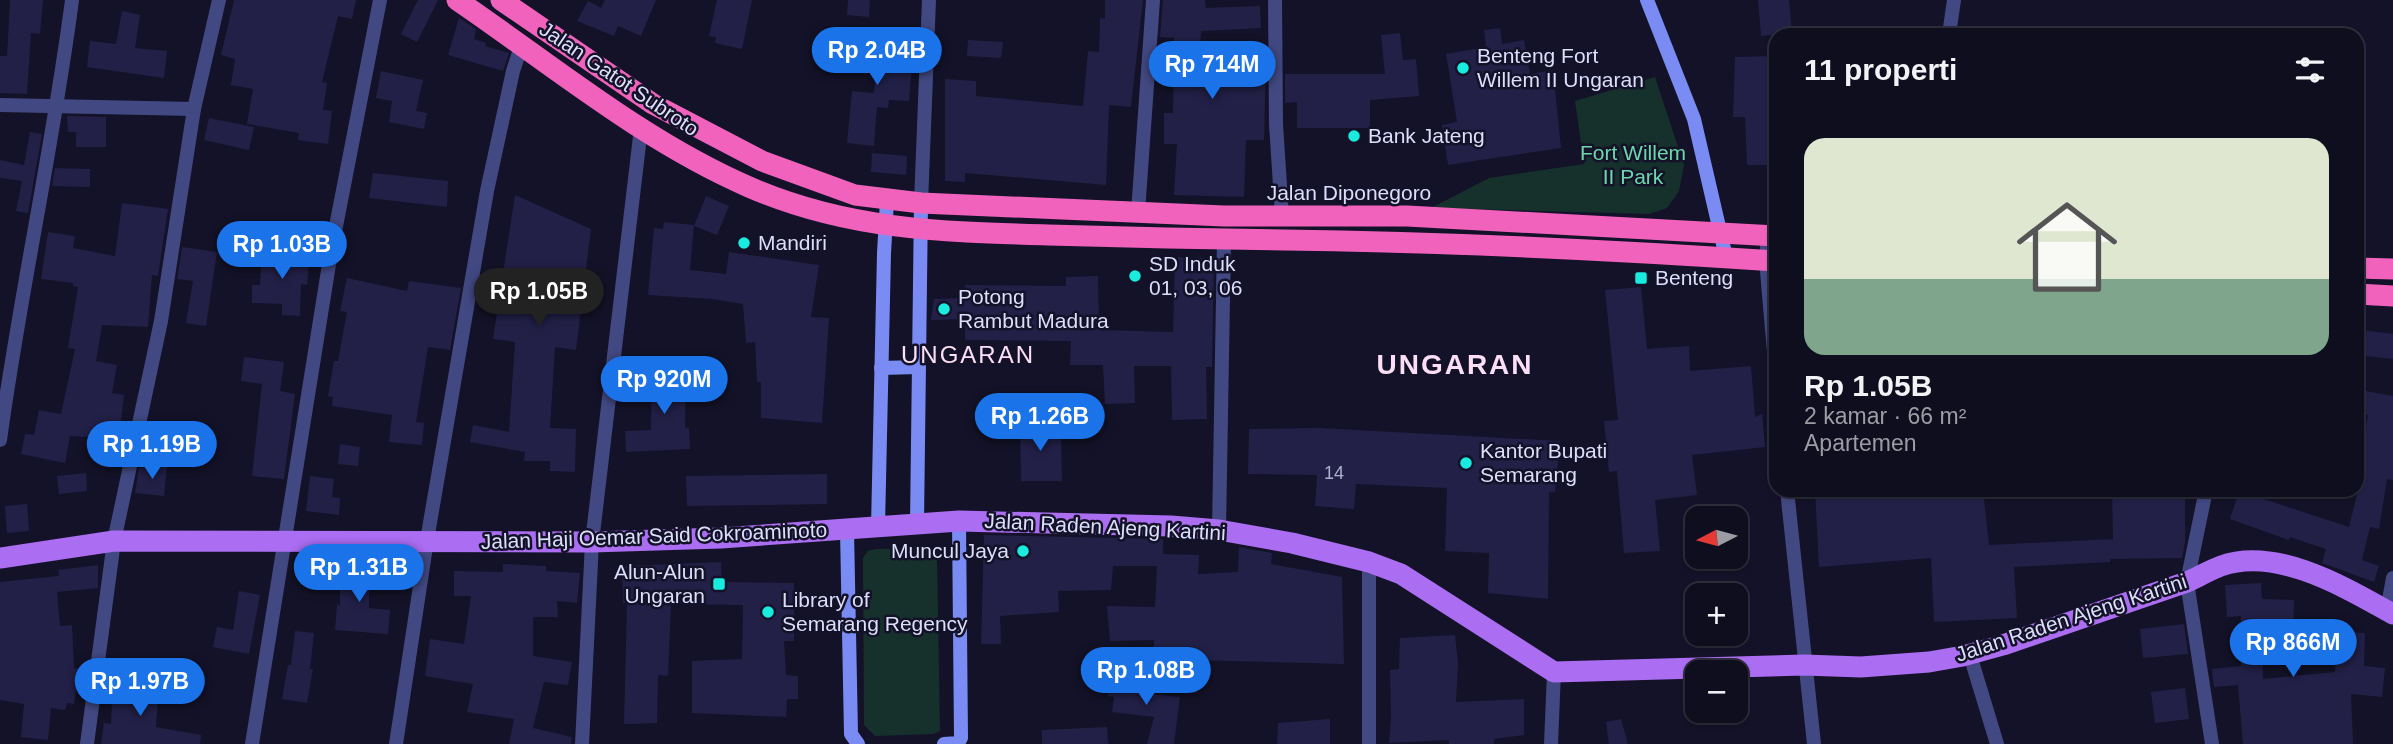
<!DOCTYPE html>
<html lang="id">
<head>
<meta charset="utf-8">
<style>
  :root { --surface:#0e0e1e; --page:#171727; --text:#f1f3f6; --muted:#9b9ca4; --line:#2e2e3c; --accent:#1a73e8 }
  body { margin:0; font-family:Helvetica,sans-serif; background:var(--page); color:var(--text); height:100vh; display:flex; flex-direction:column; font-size:26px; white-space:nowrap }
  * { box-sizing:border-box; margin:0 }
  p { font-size:23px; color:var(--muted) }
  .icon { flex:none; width:38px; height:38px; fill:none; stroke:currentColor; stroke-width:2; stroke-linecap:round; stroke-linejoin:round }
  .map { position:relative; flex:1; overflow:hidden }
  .drawer { position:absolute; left:1769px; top:28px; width:595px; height:469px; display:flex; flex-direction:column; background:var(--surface); border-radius:21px; box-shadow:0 2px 5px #0004,0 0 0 2px var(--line) }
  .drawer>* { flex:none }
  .needle { width:46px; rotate:264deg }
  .tools { position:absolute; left:1685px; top:506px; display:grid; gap:14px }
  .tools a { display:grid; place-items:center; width:63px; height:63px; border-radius:14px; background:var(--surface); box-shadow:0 2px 5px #0004,0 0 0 2px var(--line); font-size:35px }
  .price { position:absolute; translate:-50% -60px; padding:0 16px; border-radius:24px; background:var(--accent); color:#fff; font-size:23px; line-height:46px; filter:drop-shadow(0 2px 4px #0008) }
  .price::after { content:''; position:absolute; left:50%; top:42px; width:21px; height:16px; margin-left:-10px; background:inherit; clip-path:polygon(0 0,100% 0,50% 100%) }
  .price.current { background:#222; color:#fff }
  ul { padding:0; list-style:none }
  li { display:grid; align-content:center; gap:14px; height:371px; padding:0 35px }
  li span { display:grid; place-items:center; height:217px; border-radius:21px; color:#555 }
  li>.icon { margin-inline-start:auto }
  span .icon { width:126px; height:126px; fill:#fffc; stroke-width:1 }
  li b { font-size:30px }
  h2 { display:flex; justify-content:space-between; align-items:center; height:84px; padding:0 35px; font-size:30px }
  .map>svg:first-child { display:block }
  .green { fill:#16312c }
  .building { fill:#222047 }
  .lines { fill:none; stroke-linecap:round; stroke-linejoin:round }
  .street { stroke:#424982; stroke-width:14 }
  .secondary { stroke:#7b8bf4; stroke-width:14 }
  .primary { stroke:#ab6df2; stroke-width:21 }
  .highway { stroke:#f162bd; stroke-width:21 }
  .poi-dot { fill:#19ebdf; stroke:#131228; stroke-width:2.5 }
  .labels { text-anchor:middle; stroke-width:5; stroke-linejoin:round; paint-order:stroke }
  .number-label { font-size:18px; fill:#aeaecf }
  .poi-label { font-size:21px; fill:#dcdefc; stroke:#131228; text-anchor:start }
  .street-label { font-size:21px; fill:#dcdefc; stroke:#131228 }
  .park-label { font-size:21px; fill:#6dd7ac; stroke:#131228 }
  .quarter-label { font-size:24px; letter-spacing:2px; fill:#fcdef6; stroke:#131228 }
  .district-label { font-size:28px; font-weight:bold; letter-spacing:2px; fill:#fcdef6; stroke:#131228 }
</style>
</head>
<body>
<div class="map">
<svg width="2393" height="744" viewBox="0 0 2393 744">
  <rect width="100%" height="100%" fill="#131228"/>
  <g class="green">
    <path d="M1655,77L1684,165L1679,191L1667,208L1649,214L1431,208L1489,178L1584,164L1575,101Z"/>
    <path d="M928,548L937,557L940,731L933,734L875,736L864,725L863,558L868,551L876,549Z"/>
  </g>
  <g class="building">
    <path d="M10,0H43L40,34L31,33L27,94L0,93V56H7Z"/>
    <path d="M234,0H356L352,19L338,16L322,82L327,83L323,110L332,111L328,144L298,140L299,133L247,124L253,89L231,85L235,59L221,55Z"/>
    <path d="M418,0H438L417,42L401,34Z"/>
    <path d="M605,0H656L641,36L618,26L614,36L577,21L588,1L601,8Z"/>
    <path d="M717,0H752L742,49L715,43L716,37L709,36Z"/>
    <path d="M848,0H870L869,17L847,15Z"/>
    <path d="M1105,0H1143L1131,107L1109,105L1106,185L965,173V182L945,181V79L976,81V96L1083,106L1088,51L1099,52L1100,18L1105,19Z"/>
    <path d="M1163,0H1205L1206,8L1260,6L1261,28L1201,31L1199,66L1266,63L1264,140H1246L1244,197L1174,195L1177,144H1164V113H1173L1174,38L1160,37Z"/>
    <path d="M1758,0H1789L1792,33L1761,36Z"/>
    <path d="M122,11L140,15L135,48L167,51L164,78L87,67L90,41L116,44Z"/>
    <path d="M459,18L476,29L474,39L486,43L485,46L509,53L503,71L448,55Z"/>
    <path d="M1500,28L1502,44L1524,40L1530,74L1553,70L1561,148L1448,165L1442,125L1457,122L1446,54L1486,47L1484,30Z"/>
    <path d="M863,30L894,33L892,64L912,65L909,101L889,100L888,108L877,107L874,146L847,143L852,91L874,93L876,59L860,58Z"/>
    <path d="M1400,33L1403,60L1416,59L1419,96L1370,100V128H1297V102L1285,103V74H1385L1381,35Z"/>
    <path d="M968,40L1003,42L1001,58L967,56Z"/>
    <path d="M1776,56V165H1747L1745,117H1733L1735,57Z"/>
    <path d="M381,71L423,80L416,111L427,113L424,129L389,122L392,101L376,98Z"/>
    <path d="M67,116L106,117V147H76V132H68Z"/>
    <path d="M209,118L254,127L249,150L204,140Z"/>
    <path d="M30,132L42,134L28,213L16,211L22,181L0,178V160L24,165Z"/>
    <path d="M872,153L907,156L906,175L871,172Z"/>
    <path d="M55,168L90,169V187L52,186Z"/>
    <path d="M373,173L448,181L447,207L369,198Z"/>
    <path d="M515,195L591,229L576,350L555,347L550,428L576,429L575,472L550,471V461H524L525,452L470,442L473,425L509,432L515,342L493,339Z"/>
    <path d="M706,196L729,206L717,235L694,226Z"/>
    <path d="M122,203L168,209L158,276L152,275L148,327L102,325L96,361L117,365L112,393L124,395L119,439L70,436L65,463L21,454L25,434L34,435L39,410L61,414L75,349L68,348L78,287L73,286V283L41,279L48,232L75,236L73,248L115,256Z"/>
    <path d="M664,222L694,225L690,270L726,274L729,252L819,265L811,317L829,318L822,423L761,418V382H757L755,342L746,343L743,304L712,299L648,295L654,228L663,229Z"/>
    <path d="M182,247L217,252L206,326L186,323L193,281L177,279Z"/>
    <path d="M262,251L310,255L307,285L301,284L300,316L282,315V304L252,303V285H260Z"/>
    <path d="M1175,257L1214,258L1212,367H1206L1207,419L1172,420L1171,366H1134L1135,403L1105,404L1103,365H1070L1071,341L965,340V319L931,320L934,299L965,298V285L1066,286V277L1098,276L1099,330L1173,332Z"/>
    <path d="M347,278L407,291L409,281L461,288L450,350L428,347L416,422L424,423L422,445L389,442L392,415L332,406L333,397L328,396L334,361H338L347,312L340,311Z"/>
    <path d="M1641,287L1647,349L1689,346L1690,371L1751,366L1755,417L1762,414L1765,447L1692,455L1697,495L1655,500L1660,551L1624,553L1617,471L1609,472L1604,421L1618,420L1605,290Z"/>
    <path d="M2361,330L2393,334V359L2357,355Z"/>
    <path d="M244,357L284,362L280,391L295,394L284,479L252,476L262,384L241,381Z"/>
    <path d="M652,370H686L685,428H689L690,449L626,452L625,431L651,430Z"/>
    <path d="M2360,390L2393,396V480L2387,479L2379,529L2370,527L2362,560L2379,566L2374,582L2322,563L2326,549L2290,537L2289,540L2230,519L2239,491L2349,527L2362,474L2358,473L2368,415L2357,413Z"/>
    <path d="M1044,420V435H1061L1062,481H1021L1020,421Z"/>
    <path d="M1320,428L1560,441L1555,492H1549L1548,599L1488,593L1489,553L1445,551L1447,488L1356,484L1354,509L1315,506L1317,475L1248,474L1249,429Z"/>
    <path d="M340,444L360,447L358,466L338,464Z"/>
    <path d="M167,466L164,496L135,493L139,468Z"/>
    <path d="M86,473L87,491L59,494L57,476Z"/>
    <path d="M827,474V504L687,506L686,476Z"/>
    <path d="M310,476L334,479L332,497L340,498L339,515L306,511Z"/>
    <path d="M1815,490H1983L1989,545L2113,539L2112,490H2185V542L2182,558L2110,559V562L2014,567L2017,618L1934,622L1931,558L1819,567Z"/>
    <path d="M27,504L29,531L7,533L5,506Z"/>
    <path d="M984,535L1163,539V554L1199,555L1198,574L1238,572L1239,547L1272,553L1271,564L1342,577L1344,664L1153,659L1154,640L1110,641L1107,606L1155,607L1157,566H1113L1111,590L1058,591L1059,612L1000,616L1001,644H981Z"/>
    <path d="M721,562L722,582L794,583V641H784L786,675L798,676V699H787L786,717L692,713V661L742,659L743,605L671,604L668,676L658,675L657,723L624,724L627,603H623L622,566Z"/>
    <path d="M503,564L546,566V571L580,573L577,603L557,601L558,617H533V656L572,662L568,685L544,682L533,728L572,737L571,744H509L514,719L467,712L473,684L425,676L430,639L464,644L471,596H454V571L503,572Z"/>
    <path d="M98,565V588L57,592L60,626L72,625L74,668L79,669L74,704L67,703L65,710L51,708L48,740L21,737L24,704L0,700V582L59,576L58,570Z"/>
    <path d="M340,566H369V608L390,610L388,634L335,630L337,605L340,606Z"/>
    <path d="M2261,583L2262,599L2294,600L2293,635L2262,634L2263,679L2335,672L2337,632L2365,633L2364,666L2385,668L2382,697L2351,694L2353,744H2243L2238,685L2214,687L2212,669L2241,666V616L2227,617L2225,585Z"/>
    <path d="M239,591L260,595L249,654L213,647L217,627L233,630Z"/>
    <path d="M2184,624L2188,654L2143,658L2140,629Z"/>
    <path d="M295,631L314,633L310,669H313L307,703L282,699L288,665H291Z"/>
    <path d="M1455,635L1458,663L1456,702L1524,699V735L1494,739V744H1449V740L1389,743L1391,718L1390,670L1399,669L1400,638Z"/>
    <path d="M1110,677L1152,680L1150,694L1180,697L1174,744H1147L1154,717L1112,712L1114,697L1108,696Z"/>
    <path d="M113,681L159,684L156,727L201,735L200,744H101L104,723L111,724Z"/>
    <path d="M2185,688L2189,719L2155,723L2151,692Z"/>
    <path d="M1330,719V744H1277L1278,723Z"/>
    <path d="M1621,719L1628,744H1609L1606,722Z"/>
    <path d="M1107,727L1108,744H1042V730Z"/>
  </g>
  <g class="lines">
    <g class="street">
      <path d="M1275,0L1276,124L1282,216"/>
      <path d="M1949,35L1954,0"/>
      <path d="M0,105L194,109"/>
      <path d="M921,203L929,0"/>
      <path d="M1138,212L1153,0"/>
      <path d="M1768,234L1766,260L1776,375"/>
      <path d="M0,440C20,293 53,147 72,0"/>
      <path d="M1787,490L1814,744"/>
      <path d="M2206,490L2187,582L2212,744"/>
      <path d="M1219,530L1224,240"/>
      <path d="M1369,562V744"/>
      <path d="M2387,611L2393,578"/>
      <path d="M1970,655L1997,744"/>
      <path d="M87,744L114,541L161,321L194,109L219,0"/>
      <path d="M252,744L331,252L380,0"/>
      <path d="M396,744L427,540L487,191L513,71L522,44"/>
      <path d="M582,744L592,542L641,128"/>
      <path d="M1551,744L1554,672"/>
    </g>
    <g class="secondary">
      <path d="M1647,0L1694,119L1726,257"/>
      <path d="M881,368L918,367"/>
      <path d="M917,524L921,203"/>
      <path d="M878,527L884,253L887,201"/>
      <path d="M847,530L851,734L858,744"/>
      <path d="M944,744L958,743L961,738L959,521"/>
    </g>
    <path class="primary" d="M0,558L114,541L592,542L721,538L959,521L1171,526L1219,530L1292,543L1369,562L1401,574L1554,672L1804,665L1861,667L1929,662L1963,656L2003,645L2187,582C2198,577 2210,570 2221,566C2277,546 2346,588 2393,614"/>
    <g class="highway">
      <path d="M457,0C551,64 643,141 749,187C847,230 943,232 1048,235C1127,237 1205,239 1284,240C1448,242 1612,250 1776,261"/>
      <path d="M501,0L653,104L762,161L855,195L921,203L1224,216H1407L1776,236"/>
      <path d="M2357,268L2393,269"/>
      <path d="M2357,294L2393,296"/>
    </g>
  </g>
  <g class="poi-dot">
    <circle cx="1463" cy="68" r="7"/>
    <circle cx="1354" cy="136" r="7"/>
    <circle cx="744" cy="243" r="7"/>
    <circle cx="1135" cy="276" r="7"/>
    <rect x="1634" y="271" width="14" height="14" rx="3.5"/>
    <circle cx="944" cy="309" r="7"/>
    <circle cx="1466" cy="463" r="7"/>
    <circle cx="1023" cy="551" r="7"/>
    <rect x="712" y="577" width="14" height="14" rx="3.5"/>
    <circle cx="768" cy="612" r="7"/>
  </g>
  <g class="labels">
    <g class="number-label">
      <text x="1334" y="479">14</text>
    </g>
    <g class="poi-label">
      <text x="1477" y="63">Benteng Fort<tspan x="1477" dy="24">Willem II Ungaran</tspan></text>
      <text x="1368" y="143">Bank Jateng</text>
      <text x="758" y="250">Mandiri</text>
      <text x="1149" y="271">SD Induk<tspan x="1149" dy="24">01, 03, 06</tspan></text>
      <text x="1655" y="285">Benteng</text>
      <text x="958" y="304">Potong<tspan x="958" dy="24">Rambut Madura</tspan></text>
      <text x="1480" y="458">Kantor Bupati<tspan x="1480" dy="24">Semarang</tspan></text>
      <text x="1009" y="558" text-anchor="end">Muncul Jaya</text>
      <text x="705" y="579" text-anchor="end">Alun-Alun<tspan x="705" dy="24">Ungaran</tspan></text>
      <text x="782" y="607">Library of<tspan x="782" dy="24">Semarang Regency</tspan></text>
    </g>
    <g class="street-label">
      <text transform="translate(619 79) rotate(34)" y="7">Jalan Gatot Subroto</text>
      <text x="1349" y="200">Jalan Diponegoro</text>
      <text transform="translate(1105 527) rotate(3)" y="7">Jalan Raden Ajeng Kartini</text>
      <text transform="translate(654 536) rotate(-2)" y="7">Jalan Haji Oemar Said Cokroaminoto</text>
      <text transform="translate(2071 618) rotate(-18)" y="7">Jalan Raden Ajeng Kartini</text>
    </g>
    <g class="park-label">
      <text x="1633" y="160">Fort Willem<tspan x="1633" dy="24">II Park</tspan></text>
    </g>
    <g class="quarter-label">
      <text x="968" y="363">UNGARAN</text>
    </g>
    <g class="district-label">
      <text x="1455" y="374">UNGARAN</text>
    </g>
  </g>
</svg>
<div class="tools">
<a><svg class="needle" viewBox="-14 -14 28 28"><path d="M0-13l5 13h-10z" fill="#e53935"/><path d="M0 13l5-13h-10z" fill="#9b9ca4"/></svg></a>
<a>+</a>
<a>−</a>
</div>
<b class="price" style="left:877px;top:87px">Rp 2.04B</b>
<b class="price" style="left:1212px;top:101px">Rp 714M</b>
<b class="price" style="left:282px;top:281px">Rp 1.03B</b>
<b class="price current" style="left:539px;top:328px">Rp 1.05B</b>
<b class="price" style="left:664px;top:416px">Rp 920M</b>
<b class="price" style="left:1040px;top:453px">Rp 1.26B</b>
<b class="price" style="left:152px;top:481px">Rp 1.19B</b>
<b class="price" style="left:359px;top:604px">Rp 1.31B</b>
<b class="price" style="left:2293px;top:679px">Rp 866M</b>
<b class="price" style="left:1146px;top:707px">Rp 1.08B</b>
<b class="price" style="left:140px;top:718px">Rp 1.97B</b>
<section class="drawer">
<h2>11 properti<svg class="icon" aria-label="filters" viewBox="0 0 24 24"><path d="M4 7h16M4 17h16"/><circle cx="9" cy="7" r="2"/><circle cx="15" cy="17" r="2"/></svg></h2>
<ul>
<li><span style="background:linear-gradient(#dfe7d0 65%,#7fa58c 0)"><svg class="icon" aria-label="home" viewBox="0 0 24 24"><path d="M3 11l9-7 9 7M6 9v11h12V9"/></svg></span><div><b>Rp 1.05B</b><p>2 kamar · 66 m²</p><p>Apartemen</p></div></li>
</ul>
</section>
</div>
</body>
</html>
